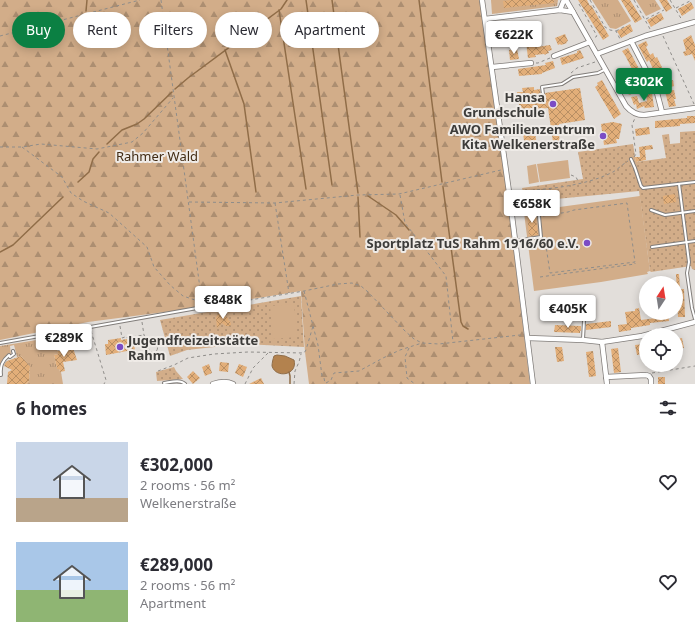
<!DOCTYPE html>
<html lang="en">
<head>
<meta charset="utf-8">
<style>
  :root { --surface:#fff; --page:#f2f2f3; --text:#2b2b33; --muted:#7c7c81; --accent:#0b8043 }
  body { margin:0; font-family:"Noto Sans",sans-serif; background:var(--page); color:var(--text); height:100vh; display:flex; flex-direction:column; font-size:15px; white-space:nowrap }
  * { box-sizing:border-box; margin:0 }
  p { font-size:13px; color:var(--muted) }
  .icon { flex:none; width:22px; height:22px; fill:none; stroke:currentColor; stroke-width:2; stroke-linecap:round; stroke-linejoin:round }
  .map { position:relative; height:384px; overflow:hidden }
  .details { display:flex; flex-direction:column; background:var(--surface); flex:1 }
  .details>* { flex:none }
  .banner { position:absolute; left:12px; top:12px; width:400px; height:36px; display:flex; gap:8px }
  .needle { width:26px; rotate:12deg }
  .buttons { position:absolute; left:639px; top:276px; display:grid; gap:8px }
  .buttons a { display:grid; place-items:center; width:44px; height:44px; border-radius:50%; background:var(--surface); box-shadow:0 2px 10px #0003; font-size:20px }
  .price { position:absolute; translate:-50% -34px; padding:0 9px; border-radius:4px; background:#fff; color:#222; font-size:13px; line-height:26px; filter:drop-shadow(0 1px 2px #0008) }
  .price::after { content:''; position:absolute; left:50%; top:24px; width:12px; height:9px; margin-left:-6px; background:inherit; clip-path:polygon(0 0,100% 0,50% 100%) }
  .price.on { background:var(--accent); color:#fff }
  ul { padding:0; list-style:none }
  li { display:flex; align-items:center; gap:12px; height:100px; padding:0 16px }
  li span { display:grid; place-items:center; flex:none; width:112px; height:80px; border-radius:0px; color:#555 }
  li>.icon { margin-inline-start:auto }
  span .icon { width:48px; height:48px; fill:#fffc; stroke-width:1 }
  li b { font-size:17px }
  h2 { display:flex; justify-content:space-between; align-items:center; height:48px; padding:0 16px; font-size:17px }
  .chip { padding:0 14px; border-radius:18px; background:var(--surface); box-shadow:0 2px 10px #0003; font-size:14px; line-height:36px }
  .chip.on { background:var(--accent); color:#fff }
  .map>svg:first-child { display:block }
  .grass { fill:url(#grass-tufts) }
  .forest { fill:url(#forest-firs) }
  .park { fill:url(#park-dots) }
  .pitch { fill:#d2ad89 }
  .water { fill:#b3824e; stroke:#906d48 }
  .lines { fill:none; stroke-linecap:round; stroke-linejoin:round }
  .stream { stroke:#906d48; stroke-width:1.5 }
  .building { fill:url(#building-cross-hatch) }
  .lane-casing { stroke:#817d7a; stroke-width:4 }
  .street-casing { stroke:#817d7a; stroke-width:6 }
  .path { stroke:#8f8d8a; stroke-width:1; stroke-dasharray:3 3; stroke-linecap:butt }
  .lane { stroke:#fff; stroke-width:2 }
  .street { stroke:#fff; stroke-width:4.5 }
  .poi-dot { fill:#7b4cc5; stroke:#efebe7; stroke-width:1.5 }
  .labels { text-anchor:middle; stroke-width:4; stroke-linejoin:round; paint-order:stroke }
  .poi-label { font-size:13px; font-weight:bold; fill:#3d3c3a; stroke:#efebe7; text-anchor:end }
  .park-label { font-size:13px; fill:#422c14; stroke:#efebe7 }
</style>
</head>
<body>
<div class="map">
<svg width="695" height="384" viewBox="0 0 695 384">
  <defs>
    <pattern id="grass-tufts" width="24" height="20" patternUnits="userSpaceOnUse"><rect width="24" height="20" fill="#d2ad89"/><path d="M3 7l-1-3M5 7V3M7 7l1-3M15 17l-1-3M17 17v-4M19 17l1-3" fill="none" stroke="#ac8e71"/></pattern>
    <pattern id="forest-firs" width="22" height="20" patternUnits="userSpaceOnUse"><rect width="22" height="20" fill="#d2ad89"/><path d="M5 1l3.5 6h-7zM16 11l3.5 6h-7z" fill="#ac8e71"/></pattern>
    <pattern id="park-dots" width="8" height="8" patternUnits="userSpaceOnUse"><rect width="8" height="8" fill="#d2ad89"/><path d="M2 2h.1M6 6h.1" fill="none" stroke="#ac8e71" stroke-width="1.8" stroke-linecap="round"/></pattern>
    <pattern id="building-cross-hatch" width="8" height="8" patternUnits="userSpaceOnUse"><rect width="8" height="8" fill="#e2ae79"/><path d="M0 0l8 8M0 8l8-8" fill="none" stroke="#b88f64"/></pattern>
  </defs>
  <rect width="100%" height="100%" fill="#e2deda"/>
  <g class="grass">
    <path d="M491,0H558L557,6L492,14Z"/>
    <path d="M592,0H618L631,21L616,29L610,28Z"/>
    <path d="M636,0H655L661,9L646,16Z"/>
    <path d="M55,337L58,354L54,355L57,369H59L60,372H61L63,384H26L29,381L30,366L21,356L17,357L14,345L10,346L11,355L8,354C4,358 1,361 0,366V346Z"/>
  </g>
  <path class="forest" d="M0,0H481L504,169L530,384H309L305,352L301,291L203,307L88,322L0,340Z"/>
  <g class="park">
    <path d="M695,131V270L692,269L691,266L651,272L650,271L639,191L525,202L522,188L583,179L578,152L633,144L636,162L666,158L662,135L669,134L670,144L680,143V132Z"/>
    <path d="M301,296L304,347L242,344L187,350L170,356L160,320Z"/>
    <path d="M174,367L176,371L183,379L157,381L156,372Z"/>
  </g>
  <g class="pitch">
    <path d="M568,160L570,178L540,182L537,164Z"/>
    <path d="M536,164L539,182L529,184L527,166Z"/>
    <path d="M640,196L650,271L647,272L648,274L601,282L534,291L523,205L537,204V208H543L545,209Z"/>
    <path d="M294,304L297,337L273,339L270,306Z"/>
  </g>
  <path class="water" d="M277,355L285,356L294,360C298,375 276,379 272,366C272,363 273,359 274,356Z"/>
  <g class="lines">
    <g class="stream">
      <path d="M306,0L332,185"/>
      <path d="M332,0L358,193"/>
      <path d="M419,0L442,182"/>
      <path d="M279,10L306,189"/>
      <path d="M86,11L87,0"/>
      <path d="M86,26V15"/>
      <path d="M225,50L244,104L256,192"/>
      <path d="M175,89L188,78L281,9L287,0"/>
      <path d="M107,144L122,130L137,124L144,119L172,92"/>
      <path d="M78,182L89,172L93,159L99,152"/>
      <path d="M443,187L461,322L463,326L468,329"/>
      <path d="M368,196L396,215L409,230"/>
      <path d="M358,197L360,237"/>
      <path d="M0,252L13,245L63,197"/>
      <path d="M289,372L290,376V384"/>
    </g>
  </g>
  <g class="building">
    <path d="M511,0H554V3L504,8L503,1Z"/>
    <path d="M578,0H587L590,6L591,5L609,36L603,40Z"/>
    <path d="M621,0H630L642,19L635,23Z"/>
    <path d="M659,0H667L672,8L666,12Z"/>
    <path d="M691,2L694,8L682,16L678,9Z"/>
    <path d="M661,13L664,19L651,27L647,20Z"/>
    <path d="M630,24L633,31L621,38L617,31Z"/>
    <path d="M536,30L538,38L536,39L537,47L550,45L552,50L548,51L549,53L546,54L545,55L544,54L535,55L536,57L528,58L526,42H524L523,39L510,41L509,32Z"/>
    <path d="M565,34L568,41L566,42L567,43L561,45L560,44L558,45L555,38Z"/>
    <path d="M691,35L695,45V61L692,54L685,56L683,52L686,51L683,40Z"/>
    <path d="M646,41L648,45L646,47L650,55L653,53L655,58L657,57L669,82L673,80L674,86L665,89L664,84L659,86L656,79L657,78L649,60L647,62L638,45Z"/>
    <path d="M628,48L648,86L642,89L626,57L622,51Z"/>
    <path d="M517,49L519,59L510,60L509,50Z"/>
    <path d="M580,50L584,58L562,65L560,58L577,53V51Z"/>
    <path d="M553,61L555,68L542,73V74L519,76L518,69L546,65L545,63Z"/>
    <path d="M602,80L621,114L614,119L595,87L598,85L597,83Z"/>
    <path d="M630,82L634,93L629,95L623,85Z"/>
    <path d="M534,87V90L540,89L542,102L544,103L546,102L545,93L580,88L585,120L559,124L561,135H559L560,142H553L548,108L520,111L517,92H523L522,88Z"/>
    <path d="M674,90L676,99H674L676,106L669,107L665,91Z"/>
    <path d="M652,93L654,107L645,108L644,106L637,109L636,104L634,105L631,97L637,96L639,103L647,101L646,94Z"/>
    <path d="M687,116H695V123L680,124V126L655,128V121L687,118Z"/>
    <path d="M613,122L622,124L619,139H616L617,143L604,145L601,124Z"/>
    <path d="M649,127L650,134L636,136L635,129Z"/>
    <path d="M535,133L537,145L525,146L523,134Z"/>
    <path d="M652,145L653,149L645,150L646,160L636,162L635,157H640L639,147Z"/>
    <path d="M675,194L676,202L664,204L663,196Z"/>
    <path d="M535,211L538,235L529,236L527,212Z"/>
    <path d="M676,274H679L680,289H684L685,317H678Z"/>
    <path d="M589,308L593,309V316L588,315Z"/>
    <path d="M639,308L641,320L656,318V316L668,314L669,321L650,323V325L631,328V330L619,332L618,325L627,324L625,312L635,311V309Z"/>
    <path d="M218,314H224L225,316L228,318V320L230,321L231,324L230,326H226L222,323L217,328L216,318Z"/>
    <path d="M611,321V327L586,330V324Z"/>
    <path d="M555,325L581,326V331H580V333L554,332Z"/>
    <path d="M121,338V340L133,338L136,356L129,357L127,351L106,355L105,344H108V340Z"/>
    <path d="M682,338L684,348L676,349V339Z"/>
    <path d="M643,344L645,354L637,355L635,345Z"/>
    <path d="M555,347H562L564,361L557,362Z"/>
    <path d="M73,348L77,360L63,362L65,371L60,372L59,369H57L54,355L58,354L57,351Z"/>
    <path d="M618,348L621,372L614,373L611,349Z"/>
    <path d="M593,351L596,376L589,377L586,352Z"/>
    <path d="M21,356L30,366L29,381L26,384H7L8,372L12,370L4,366L5,363L7,361Z"/>
    <path d="M220,362L229,363L228,372L219,371Z"/>
    <path d="M209,364L212,373L205,376L202,367Z"/>
    <path d="M239,364L247,367L243,377L235,373Z"/>
    <path d="M193,371L200,378L193,384L187,377Z"/>
    <rect x="658" y="377" width="7" height="7"/>
    <path d="M261,378L264,384H249Z"/>
  </g>
  <g class="lines">
    <defs>
      <g id="lane">
        <path d="M544,101L542,87L562,84L573,77L598,73L604,70"/>
        <path d="M631,159L635,168L641,186L643,188L695,182"/>
        <path d="M679,184L689,262L687,273L692,308L695,319"/>
        <path d="M651,210L665,215L695,211"/>
        <path d="M516,241L541,237L539,216"/>
        <path d="M652,247L695,241"/>
        <path d="M583,339L584,321L586,313"/>
        <path d="M0,343L203,307"/>
        <path d="M0,375H1C0,366 2,361 9,355L10,357L14,354L13,351"/>
        <path d="M164,383C171,382 180,379 185,384"/>
      </g>
      <g id="street">
        <path d="M482,0L509,192L533,384"/>
        <path d="M566,0L573,12"/>
        <path d="M560,10L564,0"/>
        <path d="M485,19L560,10L573,12L626,106C631,112 636,115 644,115L695,108"/>
        <path d="M631,41L656,89L662,112"/>
        <path d="M597,54L645,36L695,22"/>
        <path d="M554,56L590,42"/>
        <path d="M492,67L531,63"/>
        <path d="M528,338L583,340L602,342L642,336L695,322"/>
        <path d="M602,342L607,384"/>
        <path d="M606,377L646,375L649,376L651,379V384"/>
        <path d="M213,384C219,382 227,381 233,384"/>
      </g>
    </defs>
    <use href="#lane" class="lane-casing"/>
    <use href="#street" class="street-casing"/>
    <g class="path">
      <path d="M161,0L202,303"/>
      <path d="M590,0L605,27L610,30L616,31L620,39"/>
      <path d="M634,0L650,29"/>
      <path d="M670,0L682,20"/>
      <path d="M579,4L597,36L594,38"/>
      <path d="M676,8L692,0"/>
      <path d="M646,19L664,10"/>
      <path d="M616,31L624,27"/>
      <path d="M492,33L538,27"/>
      <path d="M0,36L140,0"/>
      <path d="M663,36L694,104"/>
      <path d="M536,63H538L550,58"/>
      <path d="M571,73L577,68L595,62"/>
      <path d="M0,147H22L41,144L97,149L132,142L143,133L173,98"/>
      <path d="M22,147L62,177L71,193L83,201L109,213L147,247L154,267L170,285L183,296L198,301L200,303"/>
      <path d="M634,157L636,154L632,125L635,118"/>
      <path d="M571,175L576,177L579,183"/>
      <path d="M513,192C546,189 583,187 613,172C618,169 623,164 628,161"/>
      <path d="M400,195L405,223L446,276L453,342"/>
      <path d="M189,202L275,203L358,195L399,194L501,170"/>
      <path d="M275,203L289,293"/>
      <path d="M543,216L568,212L574,210L627,203L635,262L550,273L545,239"/>
      <path d="M540,277L635,264V263"/>
      <path d="M304,291L318,345L322,376L324,378L325,383"/>
      <path d="M208,307L304,291L338,284L352,283L361,286L368,292L405,331L414,339L422,343L439,344L520,335L522,336"/>
      <path d="M142,322L144,335L150,345"/>
      <path d="M120,326L122,338L125,337V338L144,335"/>
      <path d="M91,331L106,380L104,384"/>
      <circle cx="153" cy="348" r="4.5"/>
      <path d="M409,348L405,357L407,378L415,384"/>
      <path d="M158,371L174,365L188,358L214,354L248,352L304,353L306,350L313,326"/>
      <path d="M652,373L695,366"/>
      <path d="M326,383L331,380L334,373L359,371L383,358L400,350L422,343"/>
      <path d="M245,384L253,368L268,353"/>
      <path d="M294,384L295,371L299,362L301,354"/>
    </g>
    <use href="#lane" class="lane"/>
    <use href="#street" class="street"/>
  </g>
  <g class="poi-dot">
    <circle cx="553" cy="104" r="4"/>
    <circle cx="603" cy="136" r="4"/>
    <circle cx="587" cy="243" r="4"/>
    <circle cx="120" cy="347" r="4"/>
  </g>
  <g class="labels">
    <g class="poi-label">
      <text x="545" y="102">Hansa<tspan x="545" dy="15">Grundschule</tspan></text>
      <text x="595" y="134">AWO Familienzentrum<tspan x="595" dy="15">Kita Welkenerstraße</tspan></text>
      <text x="579" y="248">Sportplatz TuS Rahm 1916/60 e.V.</text>
      <text x="128" y="345" text-anchor="start">Jugendfreizeitstätte<tspan x="128" dy="15">Rahm</tspan></text>
    </g>
    <g class="park-label">
      <text x="157" y="161">Rahmer Wald</text>
    </g>
  </g>
</svg>
<div class="buttons">
<a><svg class="needle" viewBox="-14 -14 28 28"><path d="M0-13l5 13h-10z" fill="#e53935"/><path d="M0 13l5-13h-10z" fill="#7c7c81"/></svg></a>
<a><svg class="icon" aria-label="locate" viewBox="0 0 24 24"><circle cx="12" cy="12" r="6"/><path d="M12 2v4M12 18v4M2 12h4M18 12h4"/></svg></a>
</div>
<b class="price" style="left:514px;top:55px">€622K</b>
<b class="price on" style="left:644px;top:102px">€302K</b>
<b class="price" style="left:532px;top:224px">€658K</b>
<b class="price" style="left:223px;top:320px">€848K</b>
<b class="price" style="left:568px;top:329px">€405K</b>
<b class="price" style="left:64px;top:358px">€289K</b>
<div class="banner">
<a class="chip on">Buy</a>
<a class="chip">Rent</a>
<a class="chip">Filters</a>
<a class="chip">New</a>
<a class="chip">Apartment</a>
</div>
</div>
<section class="details">
<h2>6 homes<svg class="icon" aria-label="filters" viewBox="0 0 24 24"><path d="M4 7h16M4 17h16"/><circle cx="9" cy="7" r="2"/><circle cx="15" cy="17" r="2"/></svg></h2>
<ul>
<li><span style="background:linear-gradient(#c9d6e8 70%,#b9a48a 0)"><svg class="icon" aria-label="home" viewBox="0 0 24 24"><path d="M3 11l9-7 9 7M6 9v11h12V9"/></svg></span><div><b>€302,000</b><p>2 rooms · 56 m²</p><p>Welkenerstraße</p></div><svg class="icon" aria-label="heart" viewBox="0 0 24 24"><path d="M12 20l-8-8c-3-5 5-10 8-4 3-6 11-1 8 4z"/></svg></li>
<li><span style="background:linear-gradient(#a9c7e8 60%,#8fb573 0)"><svg class="icon" aria-label="home" viewBox="0 0 24 24"><path d="M3 11l9-7 9 7M6 9v11h12V9"/></svg></span><div><b>€289,000</b><p>2 rooms · 56 m²</p><p>Apartment</p></div><svg class="icon" aria-label="heart" viewBox="0 0 24 24"><path d="M12 20l-8-8c-3-5 5-10 8-4 3-6 11-1 8 4z"/></svg></li>
</ul>
</section>
</body>
</html>
